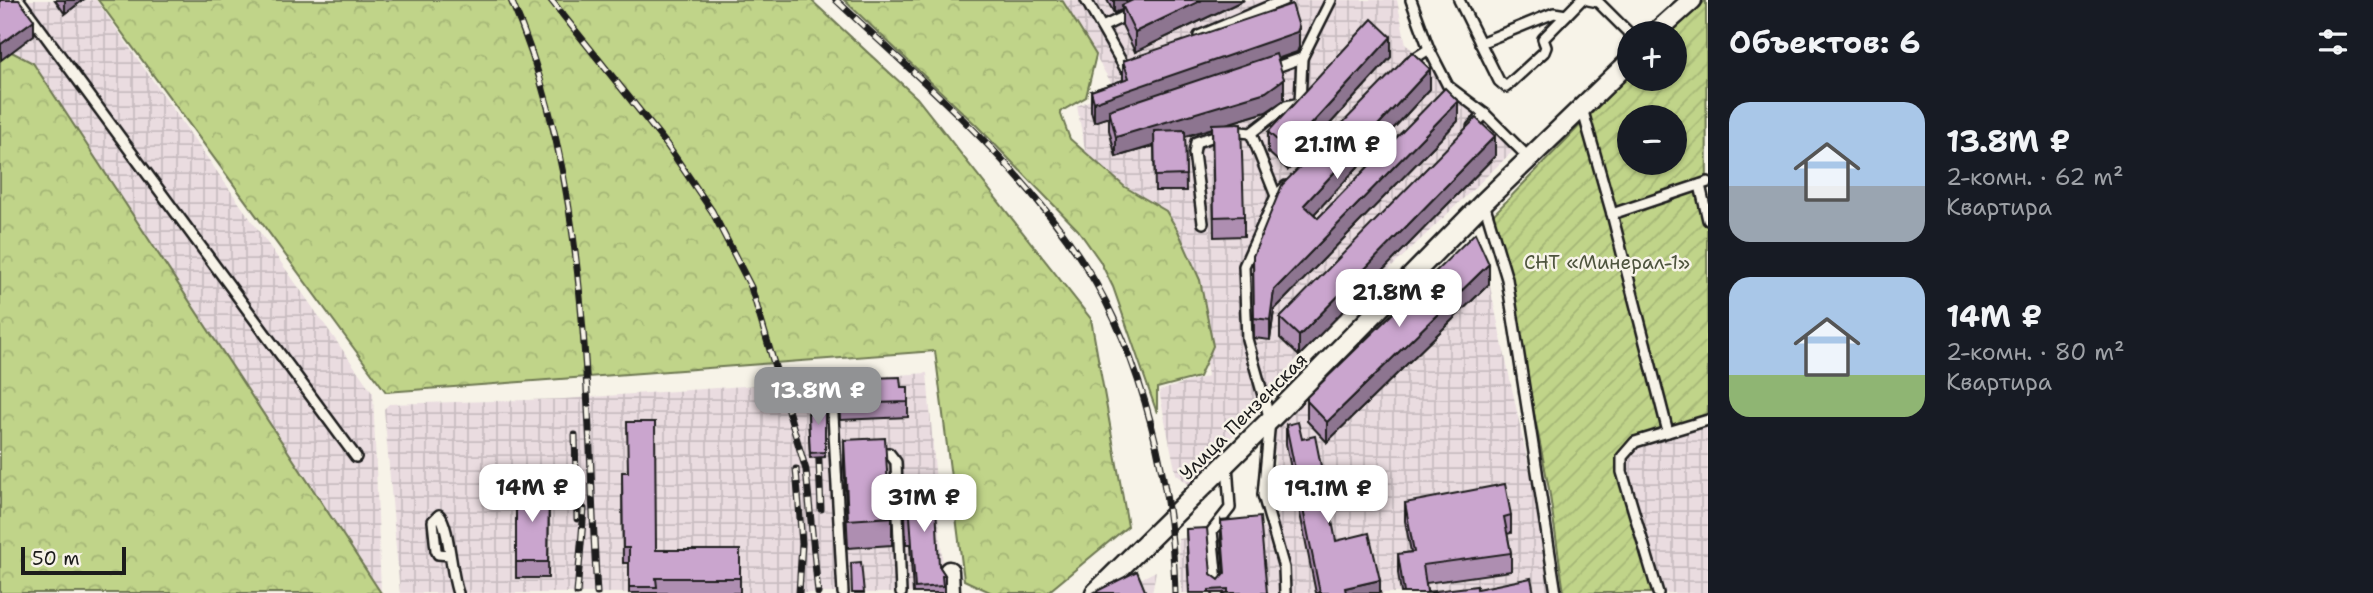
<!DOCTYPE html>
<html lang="ru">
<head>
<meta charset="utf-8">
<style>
  :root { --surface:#171b24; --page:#242831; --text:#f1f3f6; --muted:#9ea1a6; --accent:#919294 }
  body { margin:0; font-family:"Shantell Sans",sans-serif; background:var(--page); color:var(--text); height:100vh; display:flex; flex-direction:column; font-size:26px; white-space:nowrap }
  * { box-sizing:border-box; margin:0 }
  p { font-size:23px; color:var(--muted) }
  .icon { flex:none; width:38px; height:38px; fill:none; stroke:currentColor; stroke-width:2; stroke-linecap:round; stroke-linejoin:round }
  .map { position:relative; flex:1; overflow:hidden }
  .sheet { display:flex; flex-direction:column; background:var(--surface); width:665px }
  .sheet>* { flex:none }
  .controls { position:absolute; left:1617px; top:21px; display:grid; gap:14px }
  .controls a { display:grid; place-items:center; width:70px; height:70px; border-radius:50%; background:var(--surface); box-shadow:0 2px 5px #0004; font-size:35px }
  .scale { position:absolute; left:21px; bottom:18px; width:105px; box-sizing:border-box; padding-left:7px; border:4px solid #1c1c1c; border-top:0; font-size:19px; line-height:24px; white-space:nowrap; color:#1c1c1c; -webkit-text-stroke:5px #f7f3e8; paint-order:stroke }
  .price { position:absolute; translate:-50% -60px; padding:0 16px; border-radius:14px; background:#fff; color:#222; font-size:23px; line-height:46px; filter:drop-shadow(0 2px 4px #0008) }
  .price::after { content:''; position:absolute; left:50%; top:42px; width:21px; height:16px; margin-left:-10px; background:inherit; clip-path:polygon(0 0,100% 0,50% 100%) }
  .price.current { background:var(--accent); color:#fff }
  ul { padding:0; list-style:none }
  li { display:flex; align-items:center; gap:21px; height:175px; padding:0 21px }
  li span { display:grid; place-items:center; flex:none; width:196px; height:140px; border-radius:21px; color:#555 }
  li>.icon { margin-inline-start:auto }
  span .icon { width:84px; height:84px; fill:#fffc; stroke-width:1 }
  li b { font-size:30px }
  h2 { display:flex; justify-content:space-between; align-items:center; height:84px; padding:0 21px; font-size:30px }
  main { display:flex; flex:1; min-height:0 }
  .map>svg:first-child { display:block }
  .industrial { fill:url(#industrial-grid) }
  .forest { fill:url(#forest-crowns); stroke:#6e7852; stroke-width:2 }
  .garden { fill:url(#garden-furrows); stroke:#6e7852; stroke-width:2; fill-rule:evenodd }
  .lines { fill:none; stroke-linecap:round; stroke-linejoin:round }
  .lane-casing { stroke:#1c1c1c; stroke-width:14 }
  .street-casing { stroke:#1c1c1c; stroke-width:23 }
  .lane { stroke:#f7f3e8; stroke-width:9 }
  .street { stroke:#f7f3e8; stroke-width:18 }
  .rail-casing { stroke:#1c1c1c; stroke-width:7 }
  .rail { stroke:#f7f3e8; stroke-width:4.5; stroke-dasharray:13; stroke-linecap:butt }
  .wall { fill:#ae8eb1; stroke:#1c1c1c; stroke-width:2 }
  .shaded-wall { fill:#8d7490; stroke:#1c1c1c; stroke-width:2 }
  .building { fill:#caa5ce; stroke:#1c1c1c; stroke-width:2 }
  .labels { text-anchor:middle; stroke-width:5; stroke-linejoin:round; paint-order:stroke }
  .park-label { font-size:19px; fill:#4d533d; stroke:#f7f3e8 }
  .street-label { font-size:19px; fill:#1c1c1c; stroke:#f7f3e8 }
</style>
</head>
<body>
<main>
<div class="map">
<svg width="1708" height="593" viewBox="0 0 1708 593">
  <defs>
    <pattern id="industrial-grid" width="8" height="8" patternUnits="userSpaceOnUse" patternTransform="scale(1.75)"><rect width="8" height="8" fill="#eadce0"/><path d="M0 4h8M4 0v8" fill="none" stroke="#c8bcc0"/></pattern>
    <pattern id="forest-crowns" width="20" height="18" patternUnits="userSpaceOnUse" patternTransform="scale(1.75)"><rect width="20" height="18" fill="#c0d489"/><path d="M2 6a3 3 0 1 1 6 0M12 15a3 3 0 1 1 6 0" fill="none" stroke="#a4b576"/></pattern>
    <pattern id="garden-furrows" width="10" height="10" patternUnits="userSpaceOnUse" patternTransform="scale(1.75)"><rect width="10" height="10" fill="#c0d489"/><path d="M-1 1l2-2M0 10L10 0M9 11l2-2" fill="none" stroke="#a4b576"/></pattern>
  </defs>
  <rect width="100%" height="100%" fill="#f7f3e8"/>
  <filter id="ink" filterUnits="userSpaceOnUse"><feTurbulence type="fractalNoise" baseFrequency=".0143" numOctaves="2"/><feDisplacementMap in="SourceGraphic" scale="14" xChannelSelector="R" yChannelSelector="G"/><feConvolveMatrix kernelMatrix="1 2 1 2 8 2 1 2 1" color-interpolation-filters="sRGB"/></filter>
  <g filter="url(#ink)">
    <g class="industrial">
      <path d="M0,0H96L373,393L381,592L33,63L0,46Z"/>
      <path d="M1061,0H1397L1406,44L1514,150L1299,356L1191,486L1176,474L1159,391L1208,376L1188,250L1154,204L1087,161L1077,106L1115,89Z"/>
      <path d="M1473,238L1486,268L1556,593H1181L1178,539L1278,525L1274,431Z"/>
      <path d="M927,373L945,593H400L384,409L389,404L564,399Z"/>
      <path d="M1708,425V593H1663L1627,470L1626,459L1631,451L1641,445Z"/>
      <path d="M1156,571L1152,593H1112Z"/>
    </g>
    <g class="forest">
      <path d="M98,0H811L917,98L1091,319L1128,526L1047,593H992L964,580L935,351L386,392Z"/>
      <path d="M844,0H1062L1096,55L1086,97L1060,112L1070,139L1125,187L1166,211L1178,231L1200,280L1213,346L1199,377L1157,388V413L1113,287L1100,261L1078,230L977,126Z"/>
      <path d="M0,46L33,63L381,593H0Z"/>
    </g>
    <path class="garden" d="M1706,0L1708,425L1641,445C1629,452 1626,456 1627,470L1663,593H1564L1549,489L1532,403L1528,404L1492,216L1629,75V79H1675V33H1671ZM1629,117H1675V163H1629Z"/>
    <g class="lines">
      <defs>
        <g id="lane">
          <path d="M19,0L356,457"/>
          <path d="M1086,0L1125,68L1131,65"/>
          <path d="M1411,0L1429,49L1448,86L1485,114L1529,158"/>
          <path d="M1459,0L1499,81L1506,87L1544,52L1546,47L1543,39L1581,0"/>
          <path d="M1588,0L1598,2L1629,33"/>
          <path d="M1102,27L1132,13"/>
          <path d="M1199,36L1284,0"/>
          <path d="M1480,43L1554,13L1566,15"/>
          <path d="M1409,62L1429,49"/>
          <path d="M1271,69L1302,58"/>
          <path d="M1582,108L1612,214L1708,182"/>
          <path d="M1472,127L1485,114"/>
          <path d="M1251,133L1276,196"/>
          <path d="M1700,185L1708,220"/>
          <path d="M1484,203L1507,279L1556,593"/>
          <path d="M1612,214L1668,432L1708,420"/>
          <path d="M1203,223L1194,153L1196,142L1230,131L1251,133L1286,106L1300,103L1302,58L1331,0"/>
          <path d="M832,397L843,593"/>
          <path d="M876,454L889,453L896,462L901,593"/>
          <path d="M449,555L438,554L436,550L433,521L439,515C449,524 451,576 458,593"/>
          <path d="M1218,593L1212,531L1230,508L1227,464"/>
          <path d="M1285,593L1284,568L1263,495L1270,420L1247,339L1244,266L1276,196L1286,186"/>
          <path d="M1658,593L1622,472V457L1635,442L1668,432"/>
        </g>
        <g id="street">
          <path d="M1655,33L1692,0"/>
          <path d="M949,571L950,593"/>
          <path d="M1095,593L1270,420L1484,202L1629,62"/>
        </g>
      </defs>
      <use href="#lane" class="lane-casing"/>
      <use href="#street" class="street-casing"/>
      <use href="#lane" class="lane"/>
      <use href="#street" class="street"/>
      <defs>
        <g id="rail">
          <path d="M511,0C591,182 585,397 597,593"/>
          <path d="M551,0L667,145L712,211L751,287L806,470L818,593"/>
          <path d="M836,0C924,83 1021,164 1086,267C1143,357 1173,488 1175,593"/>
          <path d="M575,435L577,519"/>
          <path d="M818,439L821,509"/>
          <path d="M796,469L802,543L799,593"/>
          <path d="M577,593L584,509"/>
        </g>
      </defs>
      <use href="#rail" class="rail-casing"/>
      <use href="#rail" class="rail"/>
    </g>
    <g class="wall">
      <path d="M55,0H83L65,14Z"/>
      <path d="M1107,0H1244L1135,52L1122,25V10L1114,13Z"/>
      <path d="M1299,47L1297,52L1278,59L1284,100L1266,112L1229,123L1244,216V236L1214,237L1212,128L1185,137L1186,191H1155L1154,146L1116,157L1109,130V117L1094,122L1091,111V91L1123,80V61Z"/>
      <path d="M1391,57L1288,170L1268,152V132Z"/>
      <path d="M1430,89L1314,214L1318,218L1458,121L1274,310L1270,340L1254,338L1253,256Z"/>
      <path d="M1495,156L1299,356L1280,338V318Z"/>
      <path d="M1489,284L1327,442L1307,421V397Z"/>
      <path d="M838,379L901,387L908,402V417L840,420Z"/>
      <path d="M825,390V457L810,458L808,413L820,412Z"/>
      <path d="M1286,425L1302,439L1336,541L1380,593H1316L1286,444Z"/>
      <path d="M844,440L888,487L892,517V545L848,548L844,468Z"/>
      <path d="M622,472L656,550H740V593H629V563H623Z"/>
      <path d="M516,486H549L548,578H516Z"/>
      <path d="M904,486L939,566L945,575V593H913L910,544H906Z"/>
      <path d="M1405,503L1511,515V533L1507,534L1511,553V571L1426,583L1427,592L1477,589L1534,593H1401L1398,573V554L1411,552L1405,521Z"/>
      <path d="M1221,521L1267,593H1189L1186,529L1211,574L1219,580L1224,575L1221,541Z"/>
    </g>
    <g class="shaded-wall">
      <path d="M65,0H83L65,14Z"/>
      <path d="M1114,0H1143L1122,5V10L1114,13Z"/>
      <path d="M1202,0H1244L1135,52V32Z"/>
      <path d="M34,20V35L1,60V44Z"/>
      <path d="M1299,27V47L1297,52L1110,117L1109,110V117L1094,122V102Z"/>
      <path d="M1391,37V57L1288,170V150Z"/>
      <path d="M1430,69V89L1304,225V205Z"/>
      <path d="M1284,79V100L1266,112L1116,157V137Z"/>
      <path d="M1458,101V121L1274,310L1270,340V320L1274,290Z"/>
      <path d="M1495,136V156L1299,356V336Z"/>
      <path d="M1489,264V284L1327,442V422Z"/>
      <path d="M1380,580V593H1345V588Z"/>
    </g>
    <g class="building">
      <path d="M0,0H19L34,20L1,44L0,43Z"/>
      <path d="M1133,0H1202L1135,32L1122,5Z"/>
      <path d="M1292,4L1299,27L1297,32L1094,102L1091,91L1129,78L1123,61Z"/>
      <path d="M1372,19L1391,37L1288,150L1268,132Z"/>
      <path d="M1412,52L1430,69L1304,205L1318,218L1445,88L1458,101L1274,290L1270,320L1254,318L1253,256L1282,185Z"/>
      <path d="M1276,54L1284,79L1266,92L1116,137L1109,110Z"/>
      <path d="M1476,118L1495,136L1299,336L1280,318Z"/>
      <path d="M1241,123L1244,216L1214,217L1212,124Z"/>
      <path d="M1185,130L1186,175L1155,176L1154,131Z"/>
      <path d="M1475,233L1489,264L1327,422L1307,401V397Z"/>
      <path d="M900,377L901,387H908V402L840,404L838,379Z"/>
      <path d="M819,390H825V452L810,453L808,413L821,412Z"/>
      <path d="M627,422H655L656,550H740V578H656L657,587H629V548H623L622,472H628Z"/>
      <path d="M1298,422L1302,439L1315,436L1336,541L1369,533L1380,580L1345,588L1346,593H1320L1286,425Z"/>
      <path d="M885,438L888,487H891L892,517L848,520L844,440Z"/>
      <path d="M918,480H929V484H935L939,566L945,575L942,576L943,586L915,588L910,516H906L904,486L918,485Z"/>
      <path d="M1505,484L1511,515L1504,517L1511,553L1423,565L1427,592L1477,586V589L1531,578L1534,593H1404L1398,554L1414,552L1405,503Z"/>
      <path d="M516,486H549L548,562H516Z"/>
      <path d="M1260,517L1267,593H1228V589L1209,590V593H1190L1186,529L1207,528L1211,574L1219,580L1225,573L1221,521Z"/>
      <path d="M861,562L864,593H852L851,563Z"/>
      <path d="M1137,571L1146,593H1093Z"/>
    </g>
  </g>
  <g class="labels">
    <g class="park-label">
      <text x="1607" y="269">СНТ «Минерал-1»</text>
    </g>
    <g class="street-label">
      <text transform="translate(1243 416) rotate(-45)" y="7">Улица Пензенская</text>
    </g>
  </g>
</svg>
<div class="controls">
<a>+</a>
<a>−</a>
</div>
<div class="scale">50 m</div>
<b class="price" style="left:1337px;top:181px">21.1M ₽</b>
<b class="price" style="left:1399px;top:329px">21.8M ₽</b>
<b class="price current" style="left:818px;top:427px">13.8M ₽</b>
<b class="price" style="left:532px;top:524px">14M ₽</b>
<b class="price" style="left:1328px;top:525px">19.1M ₽</b>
<b class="price" style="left:924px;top:534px">31M ₽</b>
</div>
<section class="sheet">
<h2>Объектов: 6<svg class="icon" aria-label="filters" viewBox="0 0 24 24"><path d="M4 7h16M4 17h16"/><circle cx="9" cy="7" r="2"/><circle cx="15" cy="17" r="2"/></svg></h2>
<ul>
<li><span style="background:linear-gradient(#a9c7e8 60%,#9aa5b1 0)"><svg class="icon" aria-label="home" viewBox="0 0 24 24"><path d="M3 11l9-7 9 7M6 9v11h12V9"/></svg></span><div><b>13.8M ₽</b><p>2-комн. · 62 m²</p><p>Квартира</p></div></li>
<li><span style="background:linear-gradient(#a9c7e8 70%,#8fb573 0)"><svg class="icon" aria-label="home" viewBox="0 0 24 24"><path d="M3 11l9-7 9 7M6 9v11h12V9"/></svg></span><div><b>14M ₽</b><p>2-комн. · 80 m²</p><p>Квартира</p></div></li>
</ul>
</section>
</main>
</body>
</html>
